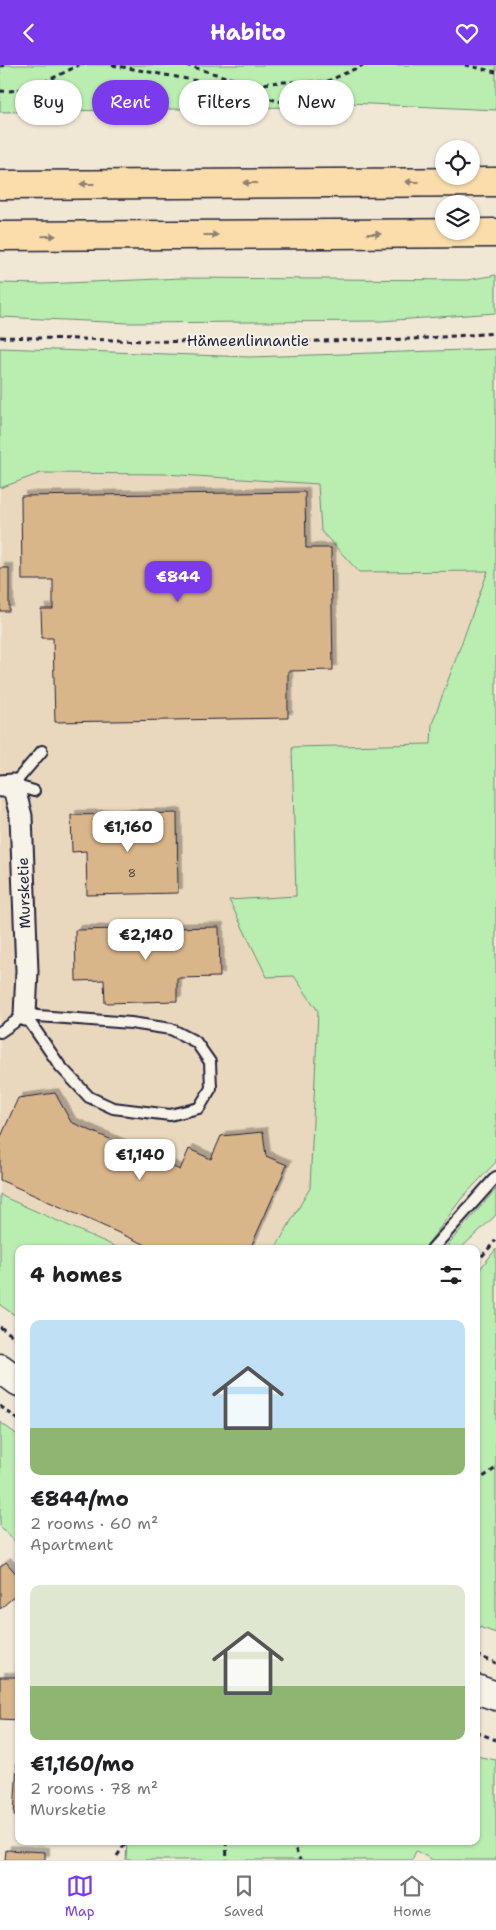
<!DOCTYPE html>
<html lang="en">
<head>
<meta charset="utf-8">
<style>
  :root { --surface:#fff; --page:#f6f6f6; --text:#202124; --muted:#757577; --line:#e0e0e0; --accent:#7c3aed }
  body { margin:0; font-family:"Shantell Sans",sans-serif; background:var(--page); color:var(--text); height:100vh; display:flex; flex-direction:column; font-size:19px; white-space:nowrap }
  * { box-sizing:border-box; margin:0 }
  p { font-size:16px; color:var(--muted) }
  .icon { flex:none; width:28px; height:28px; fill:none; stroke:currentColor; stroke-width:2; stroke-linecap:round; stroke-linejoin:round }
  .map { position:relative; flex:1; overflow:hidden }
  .panel { position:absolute; left:15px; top:1180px; width:465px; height:600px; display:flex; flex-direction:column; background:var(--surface); border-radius:10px; box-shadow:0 1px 4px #0004 }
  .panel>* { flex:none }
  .guide { position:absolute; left:15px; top:15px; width:466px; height:45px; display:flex; gap:10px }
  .buttons { position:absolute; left:435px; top:75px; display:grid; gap:10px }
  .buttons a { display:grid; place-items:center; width:45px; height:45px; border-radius:50%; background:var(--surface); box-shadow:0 1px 4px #0004; font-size:25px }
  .price { position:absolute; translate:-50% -42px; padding:0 11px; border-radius:10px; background:#fff; color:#222; font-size:16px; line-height:32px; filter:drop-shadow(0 1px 2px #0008) }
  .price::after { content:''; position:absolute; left:50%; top:30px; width:15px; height:11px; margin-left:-8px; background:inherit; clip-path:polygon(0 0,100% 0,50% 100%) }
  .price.active { background:var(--accent); color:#fff }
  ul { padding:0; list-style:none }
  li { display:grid; align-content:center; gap:10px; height:265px; padding:0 15px }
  li span { display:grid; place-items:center; height:155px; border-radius:10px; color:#555 }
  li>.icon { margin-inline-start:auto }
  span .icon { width:90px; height:90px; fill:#fffc; stroke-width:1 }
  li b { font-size:21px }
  h2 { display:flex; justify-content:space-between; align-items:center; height:60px; padding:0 15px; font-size:21px }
  .chip { padding:0 18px; border-radius:22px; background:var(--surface); box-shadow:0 1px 4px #0004; font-size:18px; line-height:45px }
  .chip.active { background:var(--accent); color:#fff }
  header { display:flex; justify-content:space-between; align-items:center; height:65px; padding:0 15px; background:var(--accent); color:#fff; font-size:22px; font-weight:700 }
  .menu { display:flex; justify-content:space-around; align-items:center; height:70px; border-top:1px solid var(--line); background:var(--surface); font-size:14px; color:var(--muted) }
  .menu a { display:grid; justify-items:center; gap:2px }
  .menu .active { color:var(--accent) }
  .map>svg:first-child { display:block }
  .built { fill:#ead8be }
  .green { fill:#b9eeb0; stroke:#6e8876 }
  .building { fill:#d9b58a; stroke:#22223b; filter:url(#shadow) }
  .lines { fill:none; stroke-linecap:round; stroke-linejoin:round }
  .service-casing { stroke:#22223b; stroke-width:14 }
  .minor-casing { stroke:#22223b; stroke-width:25 }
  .secondary-casing { stroke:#22223b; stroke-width:31 }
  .primary-casing { stroke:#22223b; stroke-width:31 }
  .path { stroke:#22223b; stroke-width:3; stroke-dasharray:5 4; stroke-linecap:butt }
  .service { stroke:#f7f3e8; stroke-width:10 }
  .minor { stroke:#f7f3e8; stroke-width:21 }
  .secondary { stroke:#f7f3e8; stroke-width:28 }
  .primary { stroke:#faddab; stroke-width:28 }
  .oneway { fill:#8e8073 }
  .labels { text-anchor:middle; stroke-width:4; stroke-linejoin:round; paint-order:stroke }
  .number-label { font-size:12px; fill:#50474f }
  .street-label { font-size:15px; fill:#22223b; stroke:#f7f3e8 }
</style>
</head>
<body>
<header><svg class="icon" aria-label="back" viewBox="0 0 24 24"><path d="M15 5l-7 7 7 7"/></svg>Habito<svg class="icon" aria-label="heart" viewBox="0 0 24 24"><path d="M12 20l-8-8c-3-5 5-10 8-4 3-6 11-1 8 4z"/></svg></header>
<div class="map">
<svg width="496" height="1795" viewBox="0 0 496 1795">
  <defs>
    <filter id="shadow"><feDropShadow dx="4.5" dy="-4.5" stdDeviation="0" flood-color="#0004"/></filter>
  </defs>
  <rect width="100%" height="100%" fill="#f1e7d5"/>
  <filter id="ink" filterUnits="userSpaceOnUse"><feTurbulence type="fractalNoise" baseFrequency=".02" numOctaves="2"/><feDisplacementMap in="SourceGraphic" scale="10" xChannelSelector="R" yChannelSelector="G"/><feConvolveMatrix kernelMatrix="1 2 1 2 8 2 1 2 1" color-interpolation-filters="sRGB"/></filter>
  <g filter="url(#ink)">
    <path class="built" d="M41,408L165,409L318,419L321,466L359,507L488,506L432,659L431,679L293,682L296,831L294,911L318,946L310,1123L275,1184H121L0,1129V423Z"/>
    <g class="green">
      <path d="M0,0H496V45L349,38L290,42L0,47Z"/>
      <path d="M496,210V248L381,256L129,258L0,252V218L44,219L182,213L467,215Z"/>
      <path d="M0,283L250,292L496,284V1097L462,1133L424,1184H275L310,1123L318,946L294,911L267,912L229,835L296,831L292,682L431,679L432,659L488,506L359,507L321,466L318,419L165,409L41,408L0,423Z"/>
      <path d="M496,1124V1150L460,1184H444Z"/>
      <path d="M0,1129L4,1132L121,1184H19V1253L0,1240Z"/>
      <path d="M496,1184V1568L476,1561V1209Z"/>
      <path d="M0,1357L19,1371V1481L0,1461Z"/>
      <path d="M476,1691L496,1695V1795H433L416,1786L412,1795H126L127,1776H476Z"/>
    </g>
    <g class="building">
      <path d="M305,427L306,483H331L333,605L288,606V653L55,657L53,573H42L41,544H53V515H22L21,431Z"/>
      <rect x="0" y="503" width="9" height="43"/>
      <path d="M177,748L178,828L87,830L86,786L72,787L71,750Z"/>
      <path d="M219,862L220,912L177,913V936L105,938L104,915L76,916L75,865Z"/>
      <path d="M55,1028L71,1057L180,1105L189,1084L211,1094L221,1071L263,1067L266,1091L287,1100L250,1184H155L0,1115V1074L18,1033Z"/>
      <path d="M6,1497L19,1512V1527L0,1544V1502Z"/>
      <path d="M0,1612H19V1655L0,1654Z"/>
      <path d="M18,1679H19V1751H14Z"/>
      <path d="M6,1785L45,1787V1795H5Z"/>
    </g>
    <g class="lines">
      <defs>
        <g id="service">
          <path d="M34,726L13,720L42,686"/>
          <path d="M0,967L25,950L131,958L171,964L196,977L210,997L211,1023L199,1043L170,1050L113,1043L89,1032L60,1001L25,950"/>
          <path d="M432,1184L496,1112"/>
        </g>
        <path id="minor" d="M0,721L13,720L21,751L27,906L25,950"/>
        <g id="secondary">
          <path d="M0,1303L19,1317"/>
          <path d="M476,1624L496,1631"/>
        </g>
        <g id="primary">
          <path d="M0,120L496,117"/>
          <path d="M0,171L496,168"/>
        </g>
      </defs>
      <use href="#service" class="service-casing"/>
      <use href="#minor" class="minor-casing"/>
      <use href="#secondary" class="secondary-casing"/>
      <use href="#primary" class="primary-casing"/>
      <g class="path">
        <path d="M112,0L246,25L277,36L313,41"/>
        <path d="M186,0L252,20L280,17H326L363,0"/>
        <path d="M465,0L496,7"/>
        <path d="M0,1L9,0"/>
        <path d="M0,26C27,28 55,12 79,0"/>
        <path d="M0,272L231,278L413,274L496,268"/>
        <path d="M476,1198L496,1175"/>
        <path d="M0,1262L19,1275"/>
        <path d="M0,1341L19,1355"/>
        <path d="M476,1417L496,1403"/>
        <path d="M476,1590L496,1598"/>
        <path d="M476,1667L496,1675"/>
        <path d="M226,1776L227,1795"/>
        <path d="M292,1776L300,1795"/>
        <path d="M117,1791L127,1776"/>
      </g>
      <use href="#service" class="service"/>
      <use href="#minor" class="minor"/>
      <use href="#secondary" class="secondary"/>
      <use href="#primary" class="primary"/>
    </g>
    <defs><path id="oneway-solid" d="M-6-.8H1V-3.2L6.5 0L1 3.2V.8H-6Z" transform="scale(1.25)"/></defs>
    <g class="oneway">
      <use href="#oneway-solid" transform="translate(412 117) rotate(180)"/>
      <use href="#oneway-solid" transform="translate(250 118) rotate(180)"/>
      <use href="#oneway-solid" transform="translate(87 119) rotate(180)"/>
      <use href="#oneway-solid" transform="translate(374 169)"/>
      <use href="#oneway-solid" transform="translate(211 170)"/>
      <use href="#oneway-solid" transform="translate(49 171) rotate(-1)"/>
    </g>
  </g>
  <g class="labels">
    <g class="number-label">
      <text x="132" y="812">8</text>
    </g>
    <g class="street-label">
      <text x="248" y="281">Hämeenlinnantie</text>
      <text transform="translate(24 828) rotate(-92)" y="5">Mursketie</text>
    </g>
  </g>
</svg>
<div class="buttons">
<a><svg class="icon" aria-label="locate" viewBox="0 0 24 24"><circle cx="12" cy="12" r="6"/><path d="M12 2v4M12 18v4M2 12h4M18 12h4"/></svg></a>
<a><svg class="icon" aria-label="layers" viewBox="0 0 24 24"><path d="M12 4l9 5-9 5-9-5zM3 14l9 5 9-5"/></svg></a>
</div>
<b class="price active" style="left:178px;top:538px">€844</b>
<b class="price" style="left:128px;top:788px">€1,160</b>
<b class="price" style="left:146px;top:896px">€2,140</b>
<b class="price" style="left:140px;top:1116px">€1,140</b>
<div class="guide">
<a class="chip">Buy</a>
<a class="chip active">Rent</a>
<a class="chip">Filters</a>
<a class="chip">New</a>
</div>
<section class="panel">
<h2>4 homes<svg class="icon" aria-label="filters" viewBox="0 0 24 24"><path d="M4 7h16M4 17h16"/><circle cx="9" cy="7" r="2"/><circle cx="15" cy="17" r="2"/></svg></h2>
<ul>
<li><span style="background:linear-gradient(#bfe0f5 70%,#8fb573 0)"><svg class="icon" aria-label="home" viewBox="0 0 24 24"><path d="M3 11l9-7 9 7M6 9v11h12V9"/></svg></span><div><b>€844/mo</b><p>2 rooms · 60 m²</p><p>Apartment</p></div></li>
<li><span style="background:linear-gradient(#dfe7d0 65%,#8fb573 0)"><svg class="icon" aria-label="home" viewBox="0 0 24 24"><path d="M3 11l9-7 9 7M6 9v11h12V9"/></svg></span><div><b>€1,160/mo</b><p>2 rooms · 78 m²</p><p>Mursketie</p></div></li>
</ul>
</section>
</div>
<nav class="menu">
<a class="active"><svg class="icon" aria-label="map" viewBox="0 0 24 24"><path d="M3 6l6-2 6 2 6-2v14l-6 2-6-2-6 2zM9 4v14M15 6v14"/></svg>Map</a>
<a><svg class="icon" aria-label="saved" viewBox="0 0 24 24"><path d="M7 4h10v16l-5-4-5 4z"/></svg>Saved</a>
<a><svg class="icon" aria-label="home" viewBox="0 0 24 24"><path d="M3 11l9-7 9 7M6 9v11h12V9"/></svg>Home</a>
</nav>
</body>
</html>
